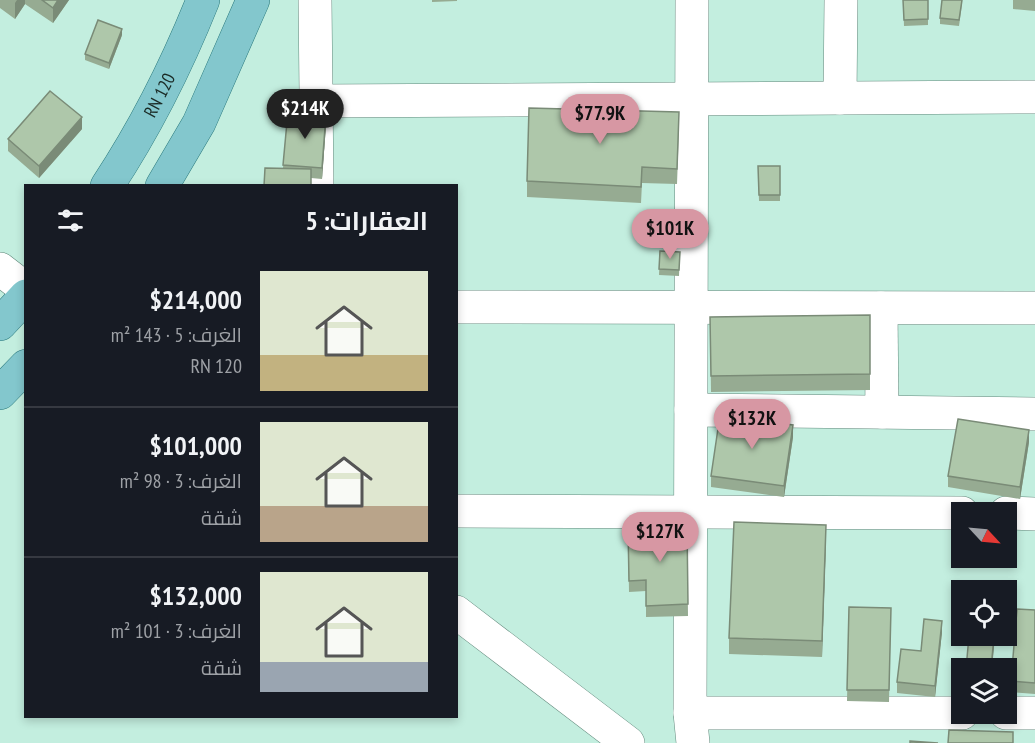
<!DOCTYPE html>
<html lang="ar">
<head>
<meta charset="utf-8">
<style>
  :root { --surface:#171b24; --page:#20242c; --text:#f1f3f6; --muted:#9ea1a6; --line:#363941; --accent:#d797a3 }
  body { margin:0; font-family:"PT Sans Narrow",Cairo,sans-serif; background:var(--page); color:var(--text); direction:rtl; height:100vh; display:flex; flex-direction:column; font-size:22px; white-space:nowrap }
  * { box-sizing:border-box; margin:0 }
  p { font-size:20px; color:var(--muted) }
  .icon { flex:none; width:33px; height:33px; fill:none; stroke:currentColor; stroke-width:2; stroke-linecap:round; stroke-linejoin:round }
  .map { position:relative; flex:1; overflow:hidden; direction:ltr }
  .panel { position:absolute; left:24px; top:184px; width:434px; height:534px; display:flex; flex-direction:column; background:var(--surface); border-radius:0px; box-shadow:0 3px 9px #0003; direction:rtl }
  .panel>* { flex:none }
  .needle { width:39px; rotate:116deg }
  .tools { position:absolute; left:951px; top:502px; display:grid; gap:12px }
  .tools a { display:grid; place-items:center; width:66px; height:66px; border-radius:0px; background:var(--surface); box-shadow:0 3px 9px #0003; font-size:30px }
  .price { position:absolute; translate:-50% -51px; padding:0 14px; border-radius:21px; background:var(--accent); color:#111; font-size:20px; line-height:39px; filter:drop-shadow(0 2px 3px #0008) }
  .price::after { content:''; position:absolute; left:50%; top:36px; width:18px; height:14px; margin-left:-9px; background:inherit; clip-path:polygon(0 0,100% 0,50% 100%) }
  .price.selected { background:#222; color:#fff }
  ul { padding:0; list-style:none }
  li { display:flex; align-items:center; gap:18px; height:150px; padding:0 30px }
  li+li { border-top:2px solid var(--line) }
  li span { display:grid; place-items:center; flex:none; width:168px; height:120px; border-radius:0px; color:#555 }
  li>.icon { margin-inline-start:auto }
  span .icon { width:72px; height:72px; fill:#fffc; stroke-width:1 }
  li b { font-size:26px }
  h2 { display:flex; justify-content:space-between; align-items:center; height:72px; padding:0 30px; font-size:26px }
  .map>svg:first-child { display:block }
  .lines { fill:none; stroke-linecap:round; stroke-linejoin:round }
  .minor-casing { stroke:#62897c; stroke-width:34 }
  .major-casing { stroke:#29787c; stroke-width:34 }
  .minor { stroke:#fff; stroke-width:33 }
  .major { stroke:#83c7cd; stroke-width:33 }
  .wall { fill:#96ab92 }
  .shaded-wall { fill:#7a8b77 }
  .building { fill:#aec7aa; stroke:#7a8b77; stroke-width:1.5 }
  .labels { text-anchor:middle; stroke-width:4.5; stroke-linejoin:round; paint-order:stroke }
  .street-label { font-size:18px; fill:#1a2a25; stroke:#d0fbec }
</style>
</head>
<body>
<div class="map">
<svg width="1035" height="743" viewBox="0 0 1035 743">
  <rect width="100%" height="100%" fill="#c3eedf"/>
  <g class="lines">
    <defs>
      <g id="minor">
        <path d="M315,0L317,186"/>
        <path d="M692,0L690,713L693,743"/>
        <path d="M840,98L841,0"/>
        <path d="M316,101L1035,97"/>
        <path d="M0,269L26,289"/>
        <path d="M456,307L1035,308"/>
        <path d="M881,308L882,412"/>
        <path d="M691,410L1035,414"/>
        <path d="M456,511L962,513"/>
        <path d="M1006,513L1035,514"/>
        <path d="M456,612L628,743"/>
        <path d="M690,713H962"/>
        <path d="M1006,713H1035"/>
      </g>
      <g id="major">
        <path id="s1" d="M107,186C146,127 177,65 203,0"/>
        <path d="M162,186L199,123L253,0"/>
        <path d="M0,324L26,296"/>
        <path d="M0,393L26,366"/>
      </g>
    </defs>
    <use href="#minor" class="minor-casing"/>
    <use href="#major" class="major-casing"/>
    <use href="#minor" class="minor"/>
    <use href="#major" class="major"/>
  </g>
  <g class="wall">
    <path d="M0,0H69L53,23L25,4L15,19L0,8Z"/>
    <path d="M432,0H457V1L432,2Z"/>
    <path d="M903,0H928V25L904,26Z"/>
    <path d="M1013,0H1035V11L1013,9Z"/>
    <path d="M962,4L959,26L940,24V18Z"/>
    <path d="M122,35L109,69L85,60V54Z"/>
    <path d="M288,111L326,125L322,179L311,178L283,168Z"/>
    <path d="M679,128L677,184L642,183L641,203L527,197V181Z"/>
    <path d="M82,129L39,178L8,151V139Z"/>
    <path d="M758,166H780V201H759Z"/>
    <path d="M660,251L680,252L679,276L659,275Z"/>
    <path d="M870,315V390L711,392L710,317Z"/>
    <path d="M793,437L784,497L711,487V476Z"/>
    <path d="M1029,442L1020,499L948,487V476Z"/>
    <path d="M687,525L688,616L646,617V591L629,592L628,527Z"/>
    <path d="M826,540L822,657L729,654V638Z"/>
    <path d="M849,607L891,608L889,702L847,701Z"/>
    <path d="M1035,610V694L1011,692V681Z"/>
    <path d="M942,632L935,697L897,693V682L921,651Z"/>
  </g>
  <g class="shaded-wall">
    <path d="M17,0H25V4L15,19V3Z"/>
    <path d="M58,0H69L53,23V8Z"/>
    <path d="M122,29V35L109,69V63Z"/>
    <path d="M326,114V125L322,179V168Z"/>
    <path d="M82,117V129L39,178V166Z"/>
    <path d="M793,425V437L784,497V486Z"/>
    <path d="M1029,430V442L1020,499V487Z"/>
    <path d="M826,525V540L822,657V641Z"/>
    <path d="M942,621V632L935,697V686Z"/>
    <path d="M994,636H995L992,669H991Z"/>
  </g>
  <g class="building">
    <path d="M42,0H58L53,8Z"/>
    <path d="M903,0H928V19L904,20Z"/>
    <path d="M942,0H962L959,20L940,18Z"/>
    <path d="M98,20L122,29L109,63L85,54Z"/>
    <path d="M50,91L82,117L39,166L8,139Z"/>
    <path d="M529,108L679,112L677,169L642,167L641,187L527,181Z"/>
    <path d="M288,111L326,114L322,168L283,165Z"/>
    <path d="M758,166H780V195H759Z"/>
    <path d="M265,168L311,169V186H264Z"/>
    <path d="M660,251L680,252L679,270L659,269Z"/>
    <path d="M870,315V374L711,376L710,317Z"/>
    <path d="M720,415L793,425L784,486L711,476Z"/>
    <path d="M958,419L1029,430L1020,487L948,476Z"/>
    <path d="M734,522L826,525L822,641L729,638Z"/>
    <path d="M687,525L688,604L646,606V580L629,581L628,527Z"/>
    <path d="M849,607L891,608L889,690H847Z"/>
    <path d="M1017,609L1035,610V683L1011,681Z"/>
    <path d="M924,619L942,621L935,686L897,682L901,649L921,651Z"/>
    <path d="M969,636H994L991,669H966Z"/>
    <path d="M949,730L1013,732V743H948Z"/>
    <path d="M910,741L938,743H910Z"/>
  </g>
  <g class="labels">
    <g class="street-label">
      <text dy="6" stroke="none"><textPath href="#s1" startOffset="105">RN 120</textPath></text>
    </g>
  </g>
</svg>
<div class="tools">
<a><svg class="needle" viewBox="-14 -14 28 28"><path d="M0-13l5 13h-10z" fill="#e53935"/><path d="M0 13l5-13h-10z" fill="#9ea1a6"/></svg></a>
<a><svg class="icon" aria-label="locate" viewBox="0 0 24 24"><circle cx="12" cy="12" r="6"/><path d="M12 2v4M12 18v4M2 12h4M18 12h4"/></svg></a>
<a><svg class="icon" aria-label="layers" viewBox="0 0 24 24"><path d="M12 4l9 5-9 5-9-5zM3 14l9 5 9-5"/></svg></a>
</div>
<b class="price selected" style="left:305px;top:140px">$214K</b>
<b class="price" style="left:600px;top:145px">$77.9K</b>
<b class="price" style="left:670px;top:260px">$101K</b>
<b class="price" style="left:752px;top:450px">$132K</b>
<b class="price" style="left:660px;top:563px">$127K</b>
<section class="panel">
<h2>العقارات: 5<svg class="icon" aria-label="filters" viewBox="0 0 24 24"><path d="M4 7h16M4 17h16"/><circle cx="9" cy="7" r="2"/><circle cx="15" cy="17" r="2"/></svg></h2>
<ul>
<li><span style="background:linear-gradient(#dfe7d0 70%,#c2b280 0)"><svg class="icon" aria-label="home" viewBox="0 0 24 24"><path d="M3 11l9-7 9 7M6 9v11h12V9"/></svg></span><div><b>$214,000</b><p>الغرف: 5 · 143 m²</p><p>RN 120</p></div></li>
<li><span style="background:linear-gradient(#dfe7d0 70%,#b9a48a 0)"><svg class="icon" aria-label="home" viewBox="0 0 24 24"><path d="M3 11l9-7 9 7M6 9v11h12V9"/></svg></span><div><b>$101,000</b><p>الغرف: 3 · 98 m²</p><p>شقة</p></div></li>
<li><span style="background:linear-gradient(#dfe7d0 75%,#9aa5b1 0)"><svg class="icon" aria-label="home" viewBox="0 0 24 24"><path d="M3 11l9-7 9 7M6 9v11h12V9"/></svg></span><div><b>$132,000</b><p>الغرف: 3 · 101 m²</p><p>شقة</p></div></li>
</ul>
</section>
</div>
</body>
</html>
